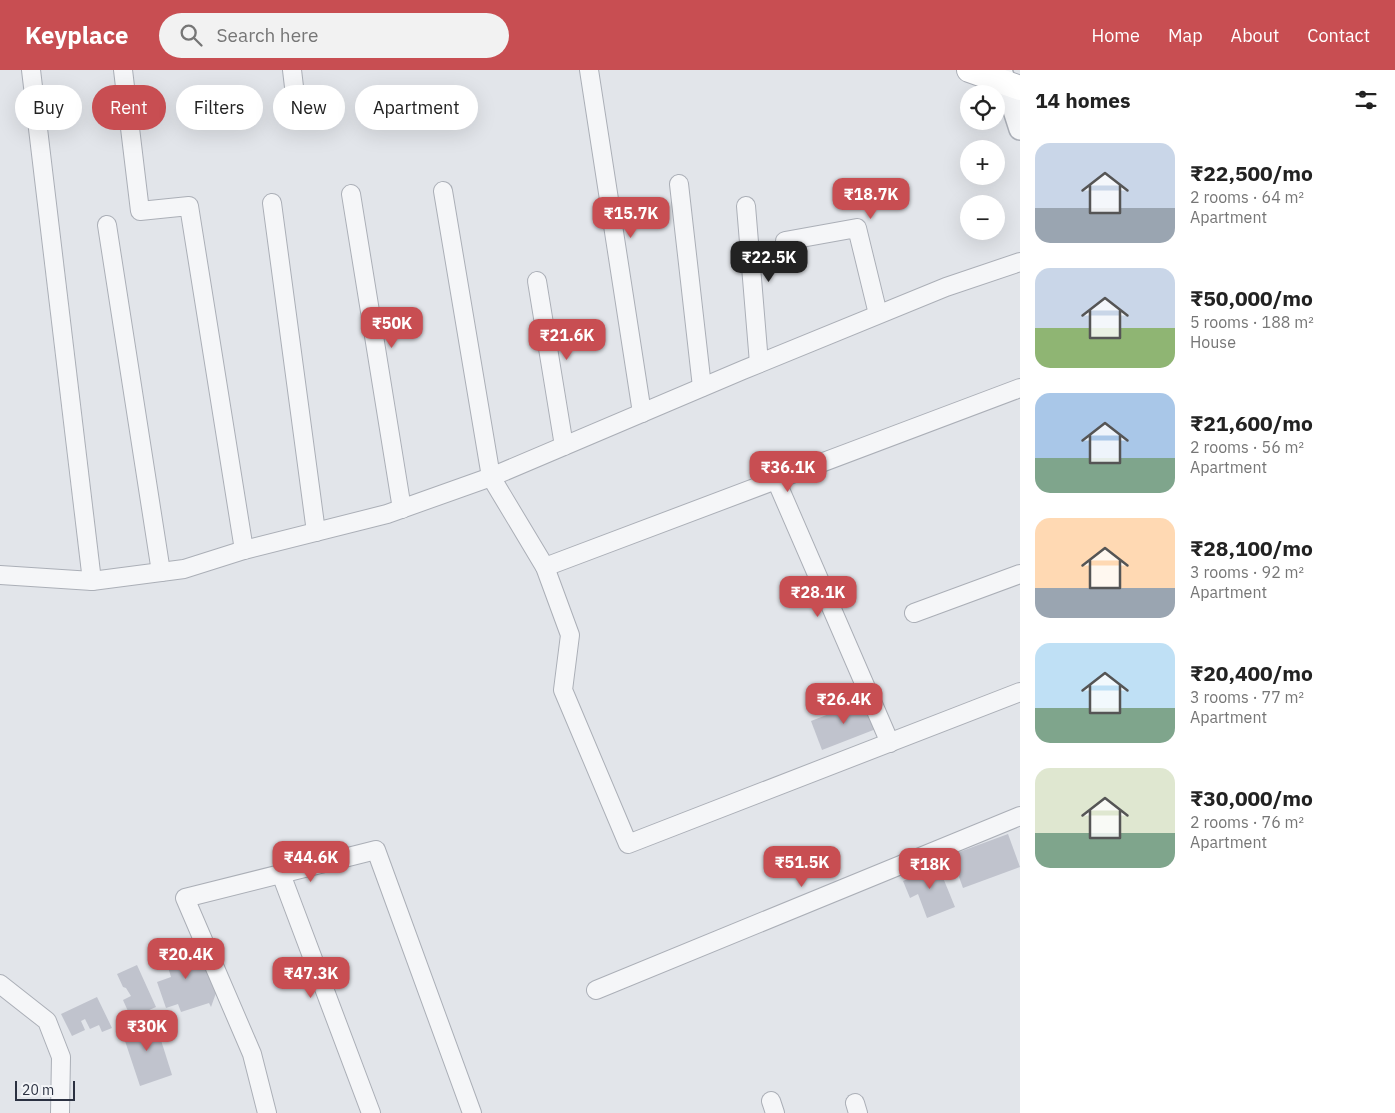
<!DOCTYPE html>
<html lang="en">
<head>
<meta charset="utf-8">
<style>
  :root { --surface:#fff; --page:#f2f2f2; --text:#222; --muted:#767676; --accent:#c84e52 }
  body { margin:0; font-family:"IBM Plex Sans",sans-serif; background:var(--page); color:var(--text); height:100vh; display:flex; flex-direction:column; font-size:19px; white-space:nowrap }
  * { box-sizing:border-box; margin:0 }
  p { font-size:16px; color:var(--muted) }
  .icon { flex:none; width:28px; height:28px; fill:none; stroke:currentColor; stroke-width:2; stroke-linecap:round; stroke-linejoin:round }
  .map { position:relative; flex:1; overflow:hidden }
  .panel { display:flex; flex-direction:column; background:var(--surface); width:375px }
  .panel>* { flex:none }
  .banner { position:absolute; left:15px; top:15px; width:475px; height:45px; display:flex; gap:10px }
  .fabs { position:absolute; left:960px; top:15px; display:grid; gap:10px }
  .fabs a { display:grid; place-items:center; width:45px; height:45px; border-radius:50%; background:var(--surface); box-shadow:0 5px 20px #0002; font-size:25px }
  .scale { position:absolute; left:15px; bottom:12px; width:60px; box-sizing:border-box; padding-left:5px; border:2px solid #2b3141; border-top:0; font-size:14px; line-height:18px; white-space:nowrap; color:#2b3141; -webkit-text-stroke:4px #f2f4f7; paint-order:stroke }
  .price { position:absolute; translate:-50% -42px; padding:0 11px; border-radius:10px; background:var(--accent); color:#fff; font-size:16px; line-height:32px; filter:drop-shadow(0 1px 2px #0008) }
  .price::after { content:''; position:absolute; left:50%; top:30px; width:15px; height:11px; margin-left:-8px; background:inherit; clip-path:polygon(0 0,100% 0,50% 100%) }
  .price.active { background:#222; color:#fff }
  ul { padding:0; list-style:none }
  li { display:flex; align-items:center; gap:15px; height:125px; padding:0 15px }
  li span { display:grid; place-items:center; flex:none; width:140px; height:100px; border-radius:15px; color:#555 }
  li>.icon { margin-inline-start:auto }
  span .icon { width:60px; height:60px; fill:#fffc; stroke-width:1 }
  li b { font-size:21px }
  h2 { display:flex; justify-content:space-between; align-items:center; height:60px; padding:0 15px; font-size:21px }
  .pill { padding:0 18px; border-radius:22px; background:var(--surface); box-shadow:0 5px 20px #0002; font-size:18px; line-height:45px }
  .pill.active { background:var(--accent); color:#fff }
  header { display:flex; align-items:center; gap:30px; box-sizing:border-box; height:70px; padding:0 25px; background:var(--accent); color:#fff }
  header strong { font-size:24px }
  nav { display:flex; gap:28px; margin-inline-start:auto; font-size:18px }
  .search { width:350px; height:45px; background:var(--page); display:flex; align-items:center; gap:12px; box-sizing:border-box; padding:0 18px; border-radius:28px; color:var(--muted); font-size:19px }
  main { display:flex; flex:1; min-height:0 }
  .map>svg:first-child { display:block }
  .building { fill:#c0c3cd }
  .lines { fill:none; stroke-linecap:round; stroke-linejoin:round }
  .minor-casing { stroke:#abafb7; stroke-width:20 }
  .tertiary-casing { stroke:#abafb7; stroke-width:24 }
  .secondary-casing { stroke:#abafb7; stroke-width:26 }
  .minor { stroke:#f5f6f8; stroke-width:18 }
  .tertiary { stroke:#f5f6f8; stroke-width:21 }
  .secondary { stroke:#fff; stroke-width:24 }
</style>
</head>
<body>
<header>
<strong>Keyplace</strong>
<div class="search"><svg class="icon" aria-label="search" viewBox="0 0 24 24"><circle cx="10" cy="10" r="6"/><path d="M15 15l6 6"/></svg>Search here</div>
<nav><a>Home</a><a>Map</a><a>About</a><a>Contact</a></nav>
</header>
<main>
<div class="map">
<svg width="1020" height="1043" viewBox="0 0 1020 1043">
  <rect width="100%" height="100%" fill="#e2e5ea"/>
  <g class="building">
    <path d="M865,630L876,659L822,680L811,651Z"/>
    <path d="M1008,764L1020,797L963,818L951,785Z"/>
    <path d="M937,793L955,837L927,848L918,824L910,828L903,811L915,806V801Z"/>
    <path d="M200,875L216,923L211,937L209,933L181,942L178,934L166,938L157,912L171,907L168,897L157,898L152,891Z"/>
    <path d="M137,895L156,937L131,948L123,930L131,926L126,918L123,917L117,904Z"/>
    <path d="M97,927L112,958L102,962L99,955L90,959L85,949L81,951L85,960L72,966L61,944Z"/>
    <path d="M154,948L172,1005L140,1016L121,959Z"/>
  </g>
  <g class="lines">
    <defs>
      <g id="minor">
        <path d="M31,0L92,511"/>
        <path d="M123,0L140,141L189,136L244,480"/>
        <path d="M292,0L297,42"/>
        <path d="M589,0L642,343"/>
        <path d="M679,114L702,317"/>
        <path d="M443,121L491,407L545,497L570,565L563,620L628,774L1020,622"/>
        <path d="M351,124L402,439"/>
        <path d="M272,133L316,462"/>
        <path d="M746,136L759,293"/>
        <path d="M107,155L161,502"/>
        <path d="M785,171L857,158L878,244"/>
        <path d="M537,211L564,376"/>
        <path d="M776,410L890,673"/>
        <path d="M545,497L1020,318"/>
        <path d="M0,505L92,511L184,499L244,480L387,444L491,407L743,300L946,217L1020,192"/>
        <path d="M914,543L1020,504"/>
        <path d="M281,804L371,1043"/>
        <path d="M0,914L47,951L61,987L60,1043"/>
        <path d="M596,920L1020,746"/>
        <path d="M771,1031L775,1043"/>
        <path d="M855,1033L858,1043"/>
        <path d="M267,1043L252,984L185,828L376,780L472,1043"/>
      </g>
      <path id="tertiary" d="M1001,0L1020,59"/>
      <path id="secondary" d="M969,0L1020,18"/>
    </defs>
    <use href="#minor" class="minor-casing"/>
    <use href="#tertiary" class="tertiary-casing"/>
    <use href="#secondary" class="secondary-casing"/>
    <use href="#minor" class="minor"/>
    <use href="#tertiary" class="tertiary"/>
    <use href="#secondary" class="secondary"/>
  </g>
</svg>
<div class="fabs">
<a><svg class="icon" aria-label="locate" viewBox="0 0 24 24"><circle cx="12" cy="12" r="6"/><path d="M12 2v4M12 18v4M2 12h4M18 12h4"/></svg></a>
<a>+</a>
<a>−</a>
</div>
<div class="scale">20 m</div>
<b class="price" style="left:871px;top:150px">₹18.7K</b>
<b class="price" style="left:631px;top:169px">₹15.7K</b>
<b class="price active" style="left:769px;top:213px">₹22.5K</b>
<b class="price" style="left:392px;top:279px">₹50K</b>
<b class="price" style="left:567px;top:291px">₹21.6K</b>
<b class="price" style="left:788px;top:423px">₹36.1K</b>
<b class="price" style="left:818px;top:548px">₹28.1K</b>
<b class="price" style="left:844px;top:655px">₹26.4K</b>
<b class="price" style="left:311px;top:813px">₹44.6K</b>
<b class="price" style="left:802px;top:818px">₹51.5K</b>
<b class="price" style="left:930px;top:820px">₹18K</b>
<b class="price" style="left:186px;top:910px">₹20.4K</b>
<b class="price" style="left:311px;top:929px">₹47.3K</b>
<b class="price" style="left:147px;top:982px">₹30K</b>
<div class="banner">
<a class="pill">Buy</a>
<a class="pill active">Rent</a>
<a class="pill">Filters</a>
<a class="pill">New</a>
<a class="pill">Apartment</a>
</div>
</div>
<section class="panel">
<h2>14 homes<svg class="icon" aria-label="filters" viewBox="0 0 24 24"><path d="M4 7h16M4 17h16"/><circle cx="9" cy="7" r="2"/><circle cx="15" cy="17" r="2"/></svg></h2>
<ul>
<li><span style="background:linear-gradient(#c9d6e8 65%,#9aa5b1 0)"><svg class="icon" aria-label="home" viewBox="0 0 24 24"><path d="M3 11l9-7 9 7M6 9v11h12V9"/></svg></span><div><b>₹22,500/mo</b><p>2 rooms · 64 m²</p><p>Apartment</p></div></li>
<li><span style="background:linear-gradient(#c9d6e8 60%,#8fb573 0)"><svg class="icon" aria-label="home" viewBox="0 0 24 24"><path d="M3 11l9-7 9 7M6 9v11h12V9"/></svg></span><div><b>₹50,000/mo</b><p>5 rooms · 188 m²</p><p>House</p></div></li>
<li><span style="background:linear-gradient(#a9c7e8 65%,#7fa58c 0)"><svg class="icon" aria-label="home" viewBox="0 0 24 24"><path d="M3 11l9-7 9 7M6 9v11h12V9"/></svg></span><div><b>₹21,600/mo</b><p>2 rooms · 56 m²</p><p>Apartment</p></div></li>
<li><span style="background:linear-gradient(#ffd9b3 70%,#9aa5b1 0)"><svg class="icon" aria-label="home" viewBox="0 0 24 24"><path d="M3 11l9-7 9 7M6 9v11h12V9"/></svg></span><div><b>₹28,100/mo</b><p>3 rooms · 92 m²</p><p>Apartment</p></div></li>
<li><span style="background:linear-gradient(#bfe0f5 65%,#7fa58c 0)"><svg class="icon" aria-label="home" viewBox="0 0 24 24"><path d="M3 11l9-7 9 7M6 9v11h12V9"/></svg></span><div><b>₹20,400/mo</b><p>3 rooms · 77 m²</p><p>Apartment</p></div></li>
<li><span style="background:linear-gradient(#dfe7d0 65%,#7fa58c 0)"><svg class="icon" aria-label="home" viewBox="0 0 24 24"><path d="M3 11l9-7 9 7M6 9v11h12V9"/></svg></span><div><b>₹30,000/mo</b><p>2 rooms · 76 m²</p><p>Apartment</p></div></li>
</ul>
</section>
</main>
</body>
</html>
